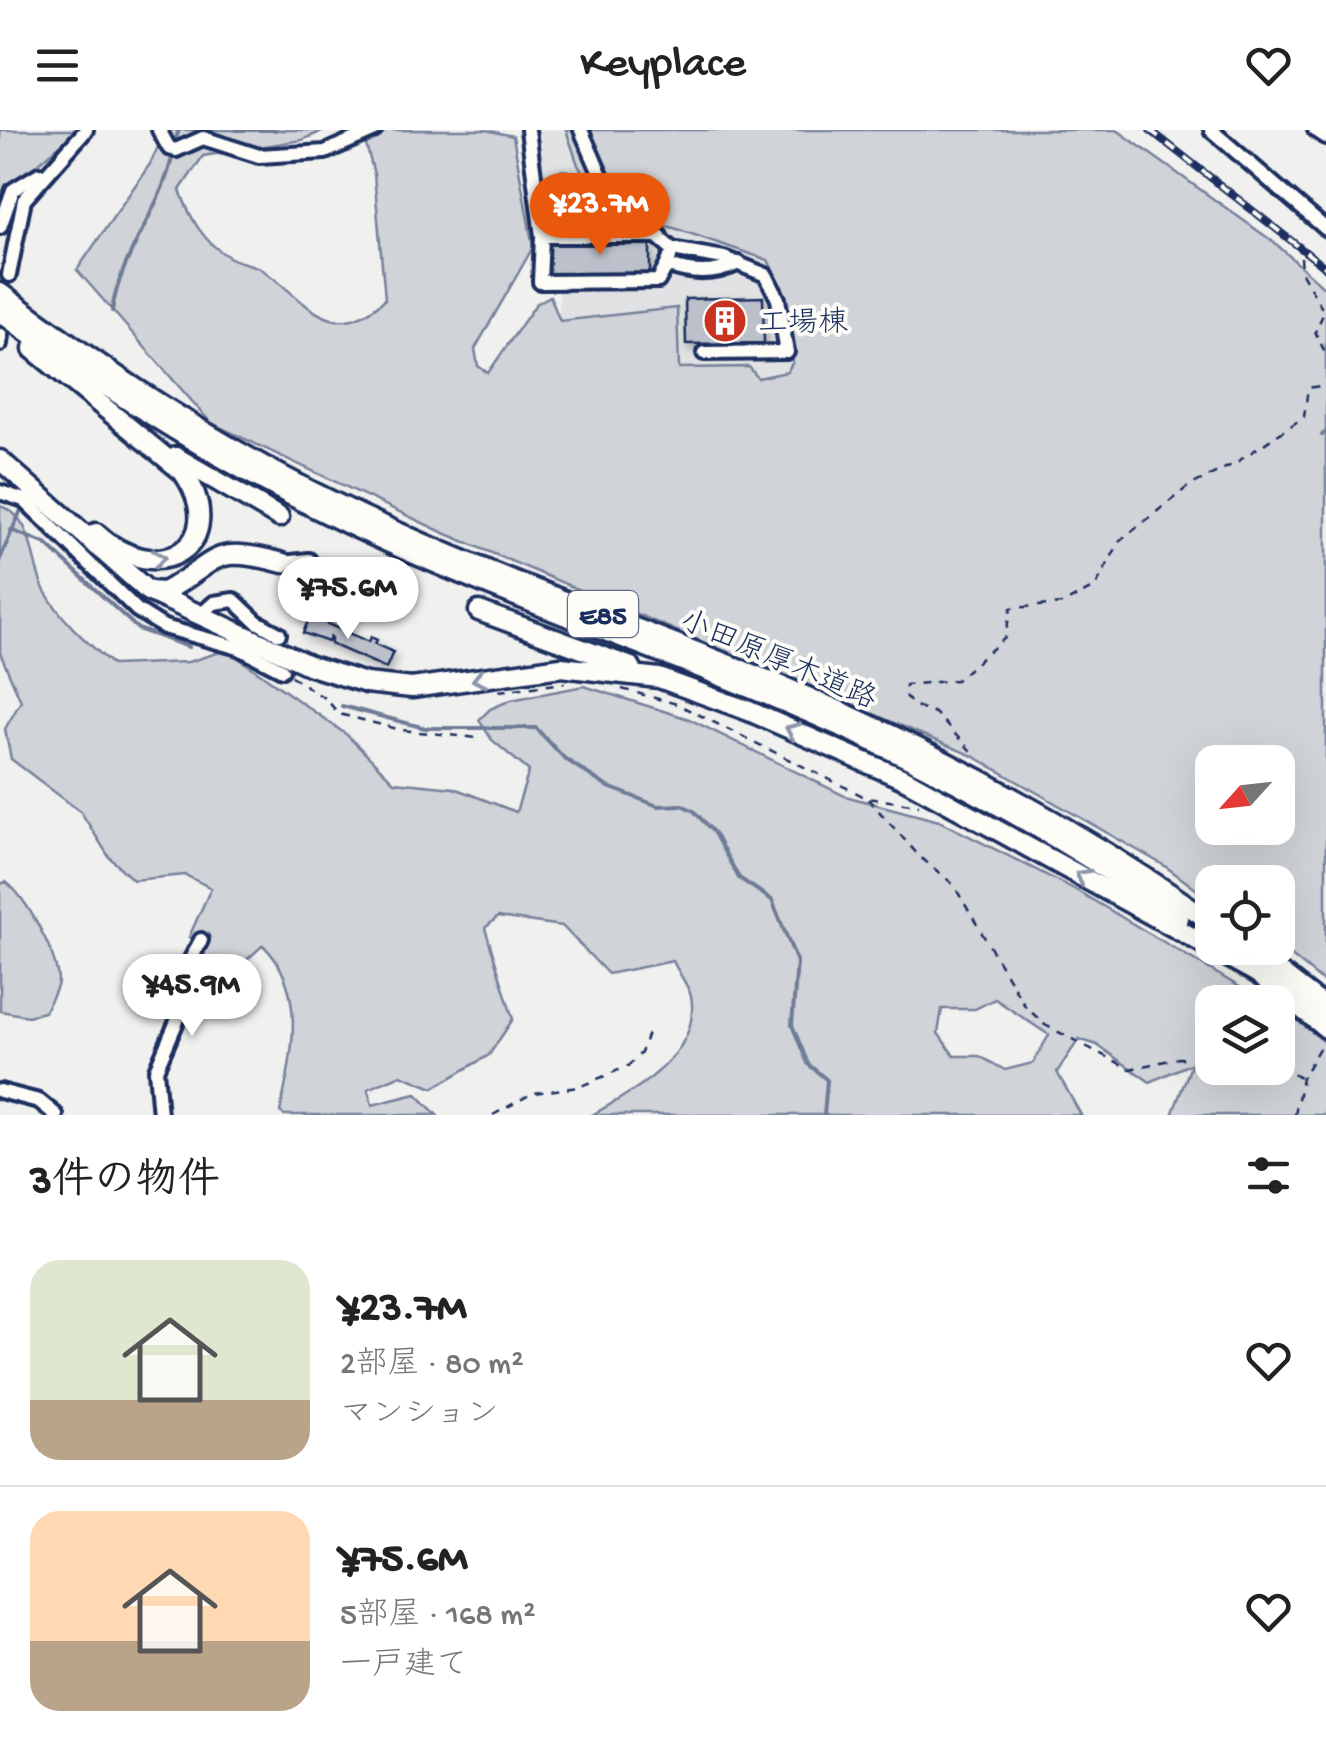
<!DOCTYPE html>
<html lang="ja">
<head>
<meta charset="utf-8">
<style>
  :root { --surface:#fff; --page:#f2f2f2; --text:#222; --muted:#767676; --line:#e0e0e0; --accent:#ea580c }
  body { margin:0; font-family:"Gochi Hand","Klee One",sans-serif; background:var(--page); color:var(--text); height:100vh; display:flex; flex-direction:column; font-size:38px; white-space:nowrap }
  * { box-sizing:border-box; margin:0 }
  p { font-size:32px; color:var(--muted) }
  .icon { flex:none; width:55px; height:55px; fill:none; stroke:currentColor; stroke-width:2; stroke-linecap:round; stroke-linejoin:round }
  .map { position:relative; height:985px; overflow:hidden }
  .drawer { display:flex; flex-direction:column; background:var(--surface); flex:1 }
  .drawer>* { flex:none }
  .needle { width:65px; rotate:243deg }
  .tools { position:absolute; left:1195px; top:615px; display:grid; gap:20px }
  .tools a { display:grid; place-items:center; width:100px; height:100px; border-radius:20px; background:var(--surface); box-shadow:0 10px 40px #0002; font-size:50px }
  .price { position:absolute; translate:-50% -85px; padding:0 22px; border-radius:35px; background:#fff; color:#222; font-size:32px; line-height:65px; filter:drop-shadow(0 2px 5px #0008) }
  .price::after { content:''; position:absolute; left:50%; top:60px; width:30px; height:22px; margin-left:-15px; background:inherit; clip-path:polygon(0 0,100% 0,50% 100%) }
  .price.current { background:var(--accent); color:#fff }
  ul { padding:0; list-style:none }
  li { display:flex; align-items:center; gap:30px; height:250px; padding:0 30px }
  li+li { border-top:2px solid var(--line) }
  li span { display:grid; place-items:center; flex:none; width:280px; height:200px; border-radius:30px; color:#555 }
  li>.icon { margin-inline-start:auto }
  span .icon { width:120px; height:120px; fill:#fffc; stroke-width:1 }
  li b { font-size:42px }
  h2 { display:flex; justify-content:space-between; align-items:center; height:120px; padding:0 30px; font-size:42px }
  header { display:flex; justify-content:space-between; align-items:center; height:130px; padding:0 30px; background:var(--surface); font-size:45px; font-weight:600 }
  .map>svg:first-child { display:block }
  .built { fill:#e0e2e3 }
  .green { fill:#d0d3d8; stroke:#76819b; stroke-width:2.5; fill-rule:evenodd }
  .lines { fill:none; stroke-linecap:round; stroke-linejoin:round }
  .stream { stroke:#6f7b97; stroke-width:4 }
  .building { fill:#bbc0ca; stroke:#1b2f5e; stroke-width:2.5; filter:url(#shadow) }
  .minor-casing { stroke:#1b2f5e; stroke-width:20 }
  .highway-casing { stroke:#1b2f5e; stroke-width:25 }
  .path { stroke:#1b2f5e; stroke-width:2.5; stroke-dasharray:8 8; stroke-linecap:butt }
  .minor { stroke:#fdfcf7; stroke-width:12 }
  .highway { stroke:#fdfcf7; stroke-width:18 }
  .rail-casing { stroke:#1b2f5e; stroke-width:8 }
  .rail { stroke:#fdfcf7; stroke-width:4; stroke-dasharray:11; stroke-linecap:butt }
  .oneway { stroke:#8c96aa }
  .labels { text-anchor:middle; stroke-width:8; stroke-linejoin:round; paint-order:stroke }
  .shield { fill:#fdfcf7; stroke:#5f6c8c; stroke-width:2.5 }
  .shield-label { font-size:28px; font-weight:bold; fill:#1b2f5e }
  .poi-label { font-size:30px; fill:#1b2f5e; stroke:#fdfcf7; text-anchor:start }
  .street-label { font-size:30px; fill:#1b2f5e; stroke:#fdfcf7 }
</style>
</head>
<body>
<header><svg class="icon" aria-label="menu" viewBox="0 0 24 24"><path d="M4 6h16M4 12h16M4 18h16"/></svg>Keyplace<svg class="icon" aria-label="heart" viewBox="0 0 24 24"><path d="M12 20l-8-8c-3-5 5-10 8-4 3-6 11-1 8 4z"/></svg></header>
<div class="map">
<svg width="1326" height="985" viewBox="0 0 1326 985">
  <defs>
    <filter id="shadow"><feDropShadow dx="3" dy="5.5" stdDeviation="5" flood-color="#0004"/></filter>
  </defs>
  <rect width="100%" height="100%" fill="#f0f0ee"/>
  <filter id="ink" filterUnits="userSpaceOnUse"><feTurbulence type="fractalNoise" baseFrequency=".01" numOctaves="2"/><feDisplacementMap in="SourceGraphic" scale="20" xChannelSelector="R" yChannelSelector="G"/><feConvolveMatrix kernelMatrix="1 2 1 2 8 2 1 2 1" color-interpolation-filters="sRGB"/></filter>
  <g filter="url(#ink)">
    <path class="built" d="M523,0H598L768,130L784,161L793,232L787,242L757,248L749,237L679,238L677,178L559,191V157L536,152Z"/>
    <g class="green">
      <path d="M0,0H78L0,66Z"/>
      <path d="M166,0H325L302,10L203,26L180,60C190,88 203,112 229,127C238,133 250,133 259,138C302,163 329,222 385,169L374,44L362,0H486L513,6L533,117L475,219L478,236L488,243L536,174L550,166L560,191L677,178L679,238L749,237L758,248L787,242L793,232L784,161L768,130L674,98L606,84L578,35L566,0H1117L1275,113L1326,159V854L1278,815V752H1212V771L1165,736L973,626L442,402L211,293L77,140L150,34ZM1212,632H1278V698H1212Z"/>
      <path d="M0,376C36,387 29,433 45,461C62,491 87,512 113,535L188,532L227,520L347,605L394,652L454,658L516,682L529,641L492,610L479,590L490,579L511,570L584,556L689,589L845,666L939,691L1074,759L1265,872H1212V938H1278V877L1281,878L1326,913V985H1172L1192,933L1150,952L1097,915L1079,909L1057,942L1081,985H592C634,961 702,925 691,866C688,855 678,842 673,831L608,844L562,796L498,787L485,798L513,889L489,925L433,958L401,945L368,959L372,975L416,964L437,985H284L280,982C292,926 308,859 263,815L226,849L189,807L211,758L185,745L133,750L109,727L81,682L11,629L5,599L21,571L0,523ZM995,869L1049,905L1033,933L1005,940L979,926H954L938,903L942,879H975Z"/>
      <path d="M6,752C26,767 58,825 58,852C57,861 49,873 44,882L28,886L0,881V754Z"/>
    </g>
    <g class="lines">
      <g class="stream">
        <path d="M236,0H275"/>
        <path d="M174,14L179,0"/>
        <path d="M112,181C120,124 162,79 173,23"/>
        <path d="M1322,305L1326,302"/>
        <path d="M11,400L46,414L138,499L189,517"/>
        <path d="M0,429L21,380"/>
        <path d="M342,576L425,598H536L564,628L606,656L658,676L682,675L694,681L714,703L739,748L772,770L797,832L792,895L808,934L827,950L824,985"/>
      </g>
    </g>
    <g class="building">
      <path d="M561,41H567V54H572L575,66L573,94H555V54H561Z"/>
      <rect x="549" y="113" width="101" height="31"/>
      <path d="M763,167L764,213L686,214L685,169Z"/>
      <path d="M305,484L369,512L371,507L377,510L375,514L393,522L386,538L331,514V506L328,512L303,503L308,491Z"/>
    </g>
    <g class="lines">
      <defs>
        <g id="minor">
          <path d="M159,0L169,18L176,20L203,8L259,26L325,22L375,0"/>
          <path d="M528,0L542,106L540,152L658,151L667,135"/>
          <path d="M581,0L610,66L672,119L724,128L766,145L778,169L787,222L704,223"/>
          <path d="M1211,0L1326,99"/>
          <path d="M1315,0L1326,7"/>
          <path d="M0,97L13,60L39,44"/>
          <path d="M542,106H660"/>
          <path d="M670,127L667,135C692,145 715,145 739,133"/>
          <path d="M9,145L24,70L86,0"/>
          <path d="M0,214L1,205"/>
          <path d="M0,362L24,370L137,480L164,497L239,518L282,540"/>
          <path d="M283,433L309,430"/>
          <path d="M205,481L214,473L234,470L257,492L279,504"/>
          <path d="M0,961L39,971L56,985"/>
          <path d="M160,985L156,940L180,884L190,831L201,810"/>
        </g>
        <g id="highway">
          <path d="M0,163C91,231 186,295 286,348C448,434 627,491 796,562C943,624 1081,701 1212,792"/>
          <path d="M0,182C110,263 225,335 348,394C519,475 701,531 872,611C979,661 1082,720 1179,788"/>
          <path d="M33,219L183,342C233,414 158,461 96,403"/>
          <path d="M176,327L279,387"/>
          <path d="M0,330L148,461L311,536L366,553L412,558L561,537L659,548L749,581L906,650L1259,844"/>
          <path d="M148,461L164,462C221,431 209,413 283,433"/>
          <path d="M479,481L631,537"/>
          <path d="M1248,818L1326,878"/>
          <path d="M1252,839L1326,898"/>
        </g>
      </defs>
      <use href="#minor" class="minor-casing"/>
      <use href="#highway" class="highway-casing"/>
      <g class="path">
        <path d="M1301,127L1302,143L1324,182L1315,202L1326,224"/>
        <path d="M291,546L326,569L339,584L401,600L478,608"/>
        <path d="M622,559L677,574L867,668L919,675"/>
        <path d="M499,561L565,553"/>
        <path d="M971,621L935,583L913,575L904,565L906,555L956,550L1005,508L1011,478L1063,474L1096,456L1120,411L1189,356L1234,334L1304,287L1308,258L1326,255"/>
        <path d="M868,669L920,727L953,754L1025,876L1045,895L1130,939L1179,928L1212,931"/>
        <path d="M1231,938L1284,939L1300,948"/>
        <path d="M493,985L533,963L579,957L628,936L641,923L649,900"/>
        <path d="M1295,985L1302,948L1322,913"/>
      </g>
      <use href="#minor" class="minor"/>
      <use href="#highway" class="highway"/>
      <defs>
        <path id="rail" d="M1150,0L1326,138"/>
      </defs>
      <use href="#rail" class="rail-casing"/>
      <use href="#rail" class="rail"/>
    </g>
    <defs><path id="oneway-chevron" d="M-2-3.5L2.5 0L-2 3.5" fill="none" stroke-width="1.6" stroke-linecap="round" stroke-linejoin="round" transform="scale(2.5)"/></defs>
    <g class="oneway">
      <use href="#oneway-chevron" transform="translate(159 428) rotate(-10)"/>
      <use href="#oneway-chevron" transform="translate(479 549) rotate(167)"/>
      <use href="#oneway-chevron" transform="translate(792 600) rotate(-156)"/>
      <use href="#oneway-chevron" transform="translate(1082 746) rotate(-151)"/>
    </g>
  </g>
  <defs>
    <symbol id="building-disc" viewBox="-11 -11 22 22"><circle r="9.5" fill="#c8321e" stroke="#fdfcf7"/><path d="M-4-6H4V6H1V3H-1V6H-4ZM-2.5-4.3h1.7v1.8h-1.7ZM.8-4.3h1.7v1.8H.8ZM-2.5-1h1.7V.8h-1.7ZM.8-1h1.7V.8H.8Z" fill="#fff"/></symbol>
  </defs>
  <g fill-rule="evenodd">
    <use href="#building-disc" x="700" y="166" width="50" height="50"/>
  </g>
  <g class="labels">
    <rect class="shield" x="568" y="461" width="70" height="46" rx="8"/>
    <g class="shield-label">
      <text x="603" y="494">E85</text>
    </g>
    <g class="poi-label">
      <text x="758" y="201">工場棟</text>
    </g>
    <g class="street-label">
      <text transform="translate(779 528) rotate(23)" y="10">小田原厚木道路</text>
    </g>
  </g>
</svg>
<div class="tools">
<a><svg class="needle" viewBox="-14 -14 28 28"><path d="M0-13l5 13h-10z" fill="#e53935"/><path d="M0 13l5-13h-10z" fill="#767676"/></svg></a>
<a><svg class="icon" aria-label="locate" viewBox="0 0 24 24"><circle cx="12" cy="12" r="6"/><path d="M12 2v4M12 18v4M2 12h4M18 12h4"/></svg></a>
<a><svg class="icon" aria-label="layers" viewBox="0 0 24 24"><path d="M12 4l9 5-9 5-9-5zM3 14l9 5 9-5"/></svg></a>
</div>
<b class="price current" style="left:600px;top:128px">¥23.7M</b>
<b class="price" style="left:348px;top:512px">¥75.6M</b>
<b class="price" style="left:192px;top:909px">¥45.9M</b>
</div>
<section class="drawer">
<h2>3件の物件<svg class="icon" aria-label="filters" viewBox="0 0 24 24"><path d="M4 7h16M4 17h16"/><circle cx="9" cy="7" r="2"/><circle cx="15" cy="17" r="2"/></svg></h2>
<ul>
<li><span style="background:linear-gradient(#dfe7d0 70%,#b9a48a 0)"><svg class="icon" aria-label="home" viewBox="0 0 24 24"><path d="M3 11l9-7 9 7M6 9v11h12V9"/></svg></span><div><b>¥23.7M</b><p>2部屋 · 80 m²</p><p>マンション</p></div><svg class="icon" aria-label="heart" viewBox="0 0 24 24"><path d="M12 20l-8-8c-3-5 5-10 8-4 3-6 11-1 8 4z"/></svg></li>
<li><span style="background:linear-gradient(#ffd9b3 65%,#b9a48a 0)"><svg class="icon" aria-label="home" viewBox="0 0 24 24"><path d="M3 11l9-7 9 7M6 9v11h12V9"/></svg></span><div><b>¥75.6M</b><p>5部屋 · 168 m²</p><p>一戸建て</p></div><svg class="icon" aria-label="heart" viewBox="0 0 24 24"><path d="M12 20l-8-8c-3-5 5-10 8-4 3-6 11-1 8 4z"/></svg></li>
</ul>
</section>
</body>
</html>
